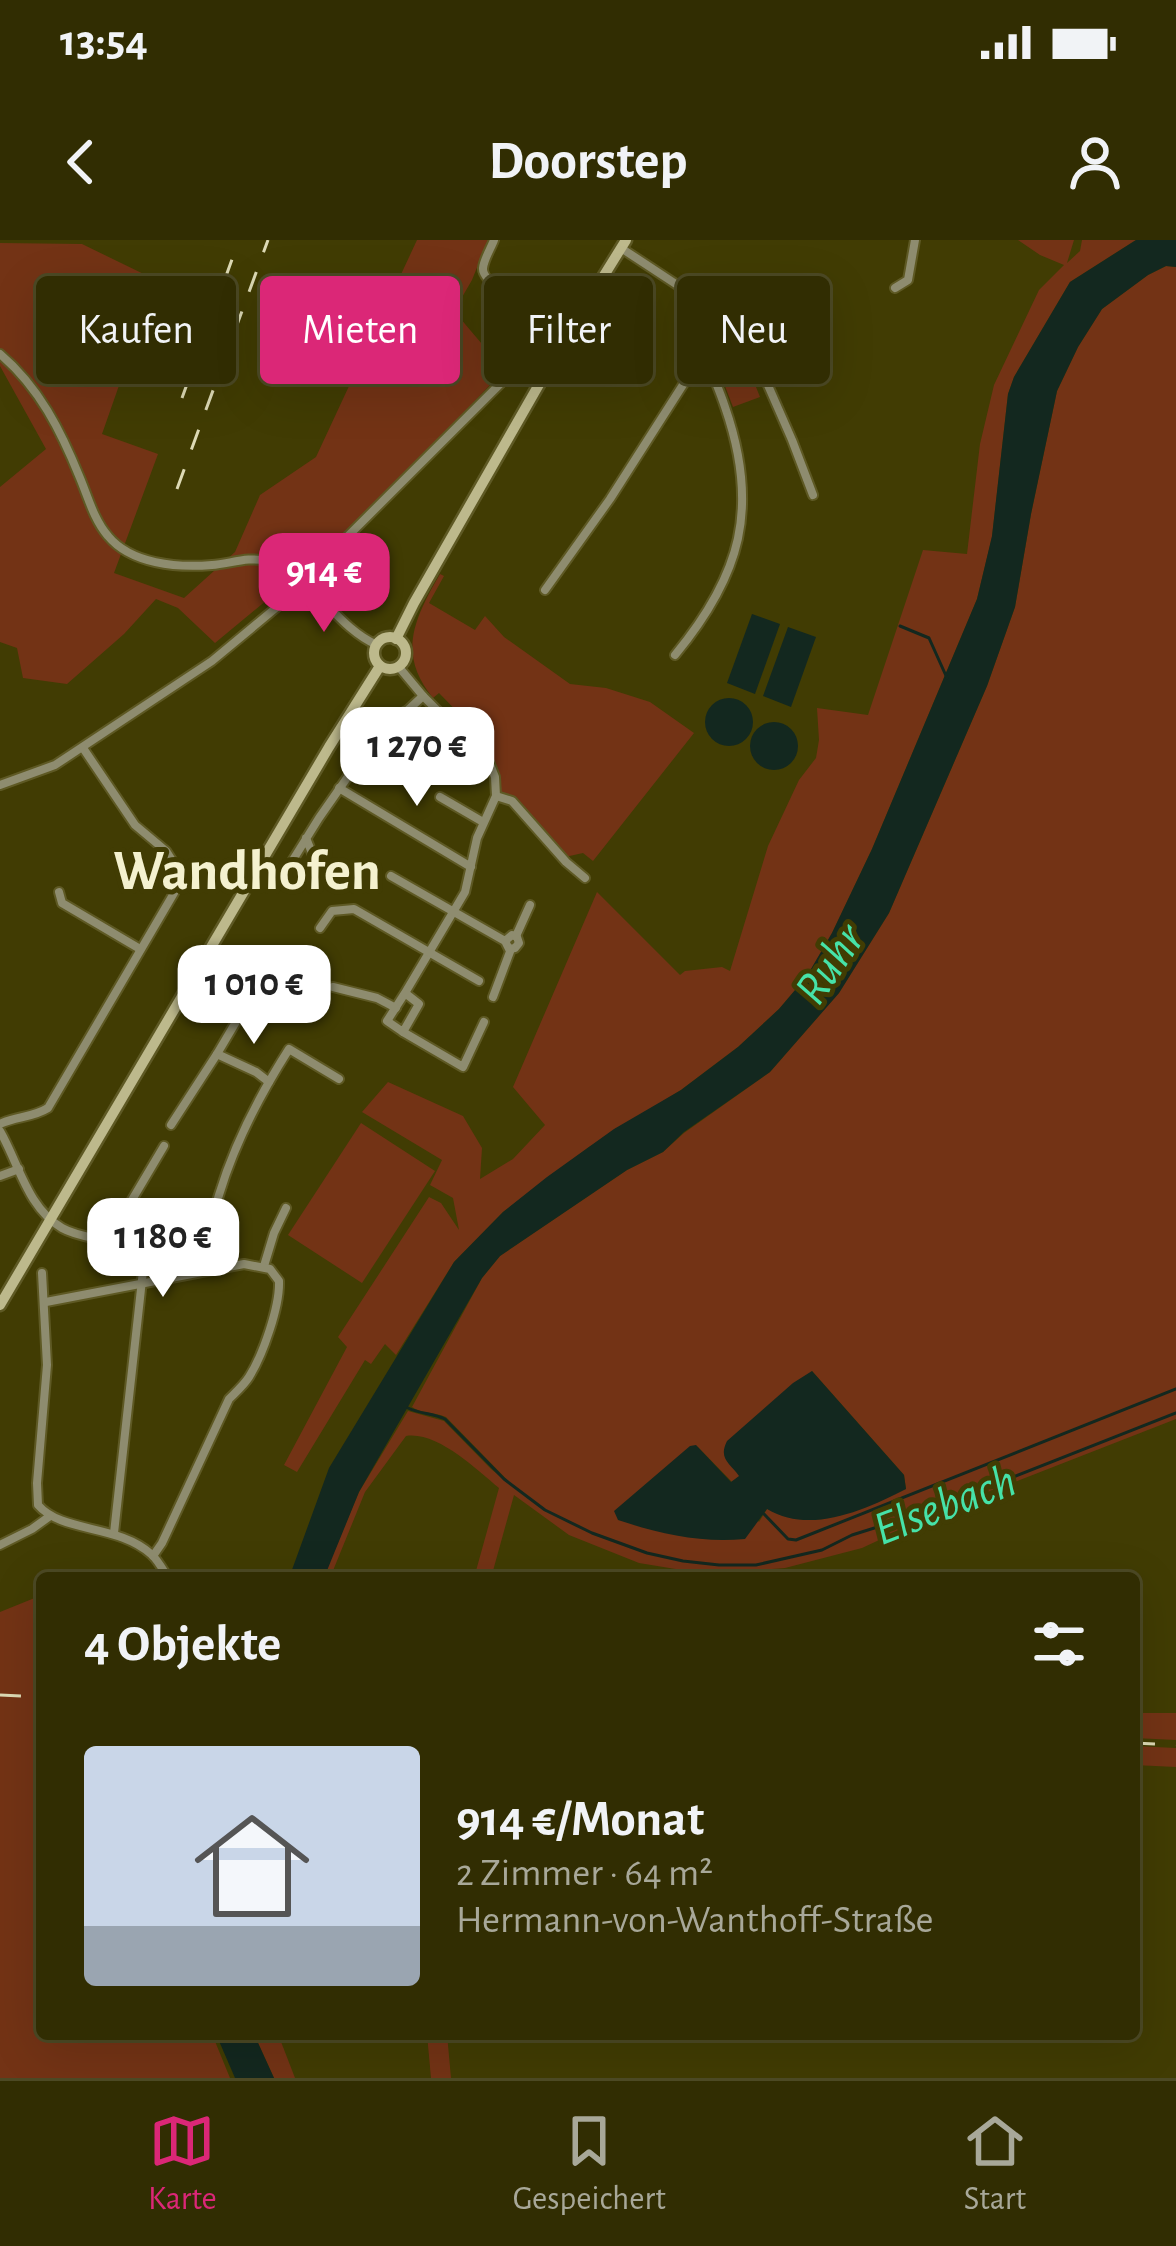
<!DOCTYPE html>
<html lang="de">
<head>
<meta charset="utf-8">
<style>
  :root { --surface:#312d02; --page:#3d3911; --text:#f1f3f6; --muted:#a8a899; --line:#4c4924; --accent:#db2777 }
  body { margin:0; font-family:"Alegreya Sans",sans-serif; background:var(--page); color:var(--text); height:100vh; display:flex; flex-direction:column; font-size:45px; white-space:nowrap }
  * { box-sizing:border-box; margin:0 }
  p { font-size:39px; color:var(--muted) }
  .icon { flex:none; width:66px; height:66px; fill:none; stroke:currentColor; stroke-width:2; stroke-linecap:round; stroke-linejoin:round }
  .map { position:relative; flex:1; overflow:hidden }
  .drawer { position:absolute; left:36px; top:1332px; width:1104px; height:468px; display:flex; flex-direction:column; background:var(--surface); border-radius:12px; box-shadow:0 12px 48px #0002,0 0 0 3px var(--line) }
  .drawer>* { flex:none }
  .top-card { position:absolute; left:36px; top:36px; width:1104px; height:108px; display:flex; gap:24px }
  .price { position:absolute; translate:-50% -102px; padding:0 27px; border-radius:24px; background:#fff; color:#222; font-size:39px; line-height:78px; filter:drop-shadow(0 3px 6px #0008) }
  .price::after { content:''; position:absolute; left:50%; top:72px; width:36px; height:27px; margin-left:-18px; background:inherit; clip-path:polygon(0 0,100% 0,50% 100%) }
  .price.on { background:var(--accent); color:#fff }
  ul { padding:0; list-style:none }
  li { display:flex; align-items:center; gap:36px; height:300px; padding:0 48px }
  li+li { border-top:3px solid var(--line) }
  li span { display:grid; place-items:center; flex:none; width:336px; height:240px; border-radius:12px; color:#555 }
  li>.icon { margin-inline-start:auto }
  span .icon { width:144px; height:144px; fill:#fffc; stroke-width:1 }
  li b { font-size:51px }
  h2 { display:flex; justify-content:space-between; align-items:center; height:144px; padding:0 48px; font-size:51px }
  .chip { padding:0 42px; border-radius:12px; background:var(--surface); box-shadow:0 12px 48px #0002,0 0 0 3px var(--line); font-size:42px; line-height:108px }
  .chip.on { background:var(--accent); color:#fff }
  .status { display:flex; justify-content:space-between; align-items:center; height:84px; padding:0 60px; background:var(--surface); direction:ltr }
  .status svg { height:33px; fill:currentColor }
  header { display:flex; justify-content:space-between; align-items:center; height:156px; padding:0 48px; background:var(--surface); font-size:54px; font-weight:700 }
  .tab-bar { display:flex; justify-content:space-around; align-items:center; height:168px; border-top:3px solid var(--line); background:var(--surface); font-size:33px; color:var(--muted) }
  .tab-bar a { display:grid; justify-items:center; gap:6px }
  .tab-bar .on { color:var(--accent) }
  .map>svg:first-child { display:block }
  .green { fill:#733315; fill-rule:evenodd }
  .water { fill:#13281f }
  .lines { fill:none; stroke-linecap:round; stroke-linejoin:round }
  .stream { stroke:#13281f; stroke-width:3 }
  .minor-casing { stroke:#5e5924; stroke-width:12 }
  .secondary-casing { stroke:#5e5924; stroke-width:15 }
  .minor { stroke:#8e8c6f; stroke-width:8 }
  .secondary { stroke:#bdb98c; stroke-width:10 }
  .rail { stroke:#dddab5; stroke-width:3; stroke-dasharray:21 21; stroke-linecap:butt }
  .labels { text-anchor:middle; stroke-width:10; stroke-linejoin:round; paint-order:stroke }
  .water-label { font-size:48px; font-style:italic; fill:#46e2a8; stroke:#413c03 }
  .district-label { font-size:57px; font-weight:bold; fill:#f4f1cf; stroke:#413c03 }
</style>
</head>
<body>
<div class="status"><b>13:54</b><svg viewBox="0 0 49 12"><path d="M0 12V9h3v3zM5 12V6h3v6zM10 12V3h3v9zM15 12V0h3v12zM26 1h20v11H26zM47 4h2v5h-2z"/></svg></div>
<header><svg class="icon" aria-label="back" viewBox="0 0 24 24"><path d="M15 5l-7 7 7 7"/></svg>Doorstep<svg class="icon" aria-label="person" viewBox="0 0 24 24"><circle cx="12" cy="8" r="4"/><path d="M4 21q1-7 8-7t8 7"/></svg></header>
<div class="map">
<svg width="1176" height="1838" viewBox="0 0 1176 1838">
  <rect width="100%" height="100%" fill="#413c03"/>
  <g class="green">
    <path d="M417,0H488L472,40L454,71L504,130L361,282L215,403L178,368L156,359L124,394L67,444L23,438L17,408L0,402V247L46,209L0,126V3L82,4L156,40L102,194L158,214L114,333L184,358L235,312L260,255L316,217Z"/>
    <path d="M1018,0H1074L1067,23L1080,11L1082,0H1136L1070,42L1014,137L1008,154L992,297L977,359L872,609L832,693L807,736L779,769L738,807L681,850L589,907L503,972L454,1022L396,1115L385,1104L371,1124L365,1120L297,1232L284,1225L347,1107L338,1097L429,957L441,963L459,990L453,958L430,945L442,920L362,872L388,842L463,876L482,908L480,939L513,919L545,885L513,847L597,652L680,735L685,731L722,727L730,731L768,606L799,540L816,518L819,500L817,468L868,475L923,310L967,314L980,204L994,145L1039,50L1064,25L1040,15Z"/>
    <path d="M1166,26L1176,27V1179L948,1268L862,1308L785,1328L706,1334L639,1323L569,1295L514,1255L491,1338H474L499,1248C476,1229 437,1191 406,1196L365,1252L330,1338H323L359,1252L408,1171L444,1181L491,1229L516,1249L446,1177C435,1172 422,1174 412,1167L482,1038L500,1016L627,930L663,912L684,893L770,832L839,753L889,673L987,446L1015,367L1031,274L1057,151L1078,107L1102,69L1148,35ZM812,1131L904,1235L906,1249L767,1269L759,1282L696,1205L732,1242L740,1236Z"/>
    <path d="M744,117L760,157L733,167L718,128Z"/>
    <path d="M440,334L444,336L429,363L475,390L485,376L504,397L570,444L606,448L650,462L694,493L593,621L583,613L565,617C541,592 530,573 500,551L493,517L477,501L480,495L439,453L433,458C397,414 414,379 440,334Z"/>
    <path d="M361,883L435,931L362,1043L288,995Z"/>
    <path d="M42,1355V1794H212L230,1838H0V1372Z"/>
    <path d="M1134,1473H1176V1500L1134,1498Z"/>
    <path d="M1134,1506L1176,1508V1527L1134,1525Z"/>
    <path d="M254,1794H278L295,1838H274Z"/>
    <path d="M427,1794H447L451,1838H431Z"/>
  </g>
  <g class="water">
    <path d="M1136,0H1176V27L1166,26L1148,35L1102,69L1078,107L1057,151L1031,274L1015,367L987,446L889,673L839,753L770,832L684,892L663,912L627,930L500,1016L482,1038L359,1252L324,1338H289L329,1228L454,1022L503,972L547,937L614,889L681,850L738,807L779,769L807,736L832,693L872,609L977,359L992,296L1008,154L1014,137L1070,42Z"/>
    <path d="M752,374L780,384L755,454L727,443Z"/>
    <path d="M788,387L816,397L791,467L763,456Z"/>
    <circle cx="729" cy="482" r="24"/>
    <circle cx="774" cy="506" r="24"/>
    <path d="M812,1131L904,1235L906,1249C865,1270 810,1295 767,1269L745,1299C700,1303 660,1294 618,1280L614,1271L690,1206L696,1205L731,1242L739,1236C730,1223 718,1219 727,1201L793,1143Z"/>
    <path d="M216,1794H254L274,1838H235Z"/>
  </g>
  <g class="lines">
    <g class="stream">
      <path d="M900,386L929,398L947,438"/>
      <path d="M408,1168C420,1174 432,1173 445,1179L504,1239L545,1270L592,1293L647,1313L683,1321L719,1325H756L822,1310L852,1295L919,1274L1176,1173"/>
      <path d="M764,1274L788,1299L796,1300L1176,1149"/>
    </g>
    <defs>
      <g id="minor">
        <path d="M621,8L691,54L725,68L742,86L792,200L813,255"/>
        <path d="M895,48L908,40L915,0"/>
        <path d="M0,114C39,147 61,191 80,238C88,257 94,280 108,296C131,324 177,328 212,325C229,324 249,316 267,321C312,334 334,386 377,405"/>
        <path d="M545,350L610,259L695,126L702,105L691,54"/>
        <path d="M675,415C741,335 760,268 725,167C718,146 709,127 702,106"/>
        <path d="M398,426L423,456L489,522L495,537L496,556L477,598L465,652L405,753L419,764L403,792L387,781L405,753"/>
        <path d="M0,545L55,525L212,421L277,367L551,93L552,86L550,82C535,73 481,44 483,28C484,19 491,8 494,0"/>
        <path d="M339,548L471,627"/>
        <path d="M496,556L512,561L566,622L585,638"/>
        <path d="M440,557L483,582"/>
        <path d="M306,598L314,618L307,630L291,623L319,578L386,482L408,470L423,456"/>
        <path d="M391,636L505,701L509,709L515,708L519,703L517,697L512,695L505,701"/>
        <path d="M59,652L62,663L140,709"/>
        <path d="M320,688L332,671L354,669L479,741"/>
        <path d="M516,696L530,665"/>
        <path d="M333,747L377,758L396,768"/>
        <path d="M493,757L511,709"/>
        <path d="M243,770L217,814L256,832L269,842"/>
        <path d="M403,792L463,827L484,782"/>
        <path d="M0,884C16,876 32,878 48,868L174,653L176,641L173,622L166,611L135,585L83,508"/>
        <path d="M171,885L217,814"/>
        <path d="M0,891C19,924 27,967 62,988C90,1004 134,994 143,1031L114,1293"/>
        <path d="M0,936L19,929"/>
        <path d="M107,1002L164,906"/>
        <path d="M264,1026L274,993L286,968"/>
        <path d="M208,1030C204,1002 211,981 219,955C235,902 259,856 289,809L339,839"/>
        <path d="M42,1033L47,1125L37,1243L38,1265C62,1293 118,1284 151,1314C158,1320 163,1330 168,1338"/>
        <path d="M46,1062L244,1024L270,1029L279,1041C280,1066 263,1115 249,1137C244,1145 236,1152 229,1159L162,1303L153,1316"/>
        <path d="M0,1305L32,1289L50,1276"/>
      </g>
      <g id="secondary">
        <circle cx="390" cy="413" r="16"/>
        <path d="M396,399L414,363L569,92L626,0"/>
        <path d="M0,1065L329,507L380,426"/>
      </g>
    </defs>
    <use href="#minor" class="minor-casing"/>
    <use href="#secondary" class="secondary-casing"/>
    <use href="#minor" class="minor"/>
    <use href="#secondary" class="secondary"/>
    <g class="rail">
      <path d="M182,158L239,0"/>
      <path d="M177,249L268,0"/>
      <path d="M0,1455L42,1457"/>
      <path d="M1134,1503L1176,1505"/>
    </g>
  </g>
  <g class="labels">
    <g class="water-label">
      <text transform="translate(828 723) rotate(-56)" y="17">Ruhr</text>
      <text transform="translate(944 1263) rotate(-21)" y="17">Elsebach</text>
    </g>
    <g class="district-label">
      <text x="247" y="649">Wandhofen</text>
    </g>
  </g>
</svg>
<b class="price on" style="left:324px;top:395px">914 €</b>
<b class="price" style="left:417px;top:569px">1 270 €</b>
<b class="price" style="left:254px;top:807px">1 010 €</b>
<b class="price" style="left:163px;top:1060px">1 180 €</b>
<div class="top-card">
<a class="chip">Kaufen</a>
<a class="chip on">Mieten</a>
<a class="chip">Filter</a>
<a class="chip">Neu</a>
</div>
<section class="drawer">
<h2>4 Objekte<svg class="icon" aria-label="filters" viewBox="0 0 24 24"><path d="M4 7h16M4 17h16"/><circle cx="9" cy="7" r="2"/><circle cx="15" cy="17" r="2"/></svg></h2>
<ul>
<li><span style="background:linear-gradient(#c9d6e8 75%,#9aa5b1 0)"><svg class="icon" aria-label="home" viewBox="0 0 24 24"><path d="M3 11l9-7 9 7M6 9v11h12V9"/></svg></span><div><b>914 €/Monat</b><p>2 Zimmer · 64 m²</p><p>Hermann-von-Wanthoff-Straße</p></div></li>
</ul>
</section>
</div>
<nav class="tab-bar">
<a class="on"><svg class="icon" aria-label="map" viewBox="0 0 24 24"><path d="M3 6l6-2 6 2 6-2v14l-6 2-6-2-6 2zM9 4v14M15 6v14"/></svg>Karte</a>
<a><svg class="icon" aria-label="saved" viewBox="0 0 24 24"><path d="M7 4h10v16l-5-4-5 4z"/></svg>Gespeichert</a>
<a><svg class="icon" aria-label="home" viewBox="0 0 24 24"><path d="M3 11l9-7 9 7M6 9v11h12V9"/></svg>Start</a>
</nav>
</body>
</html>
